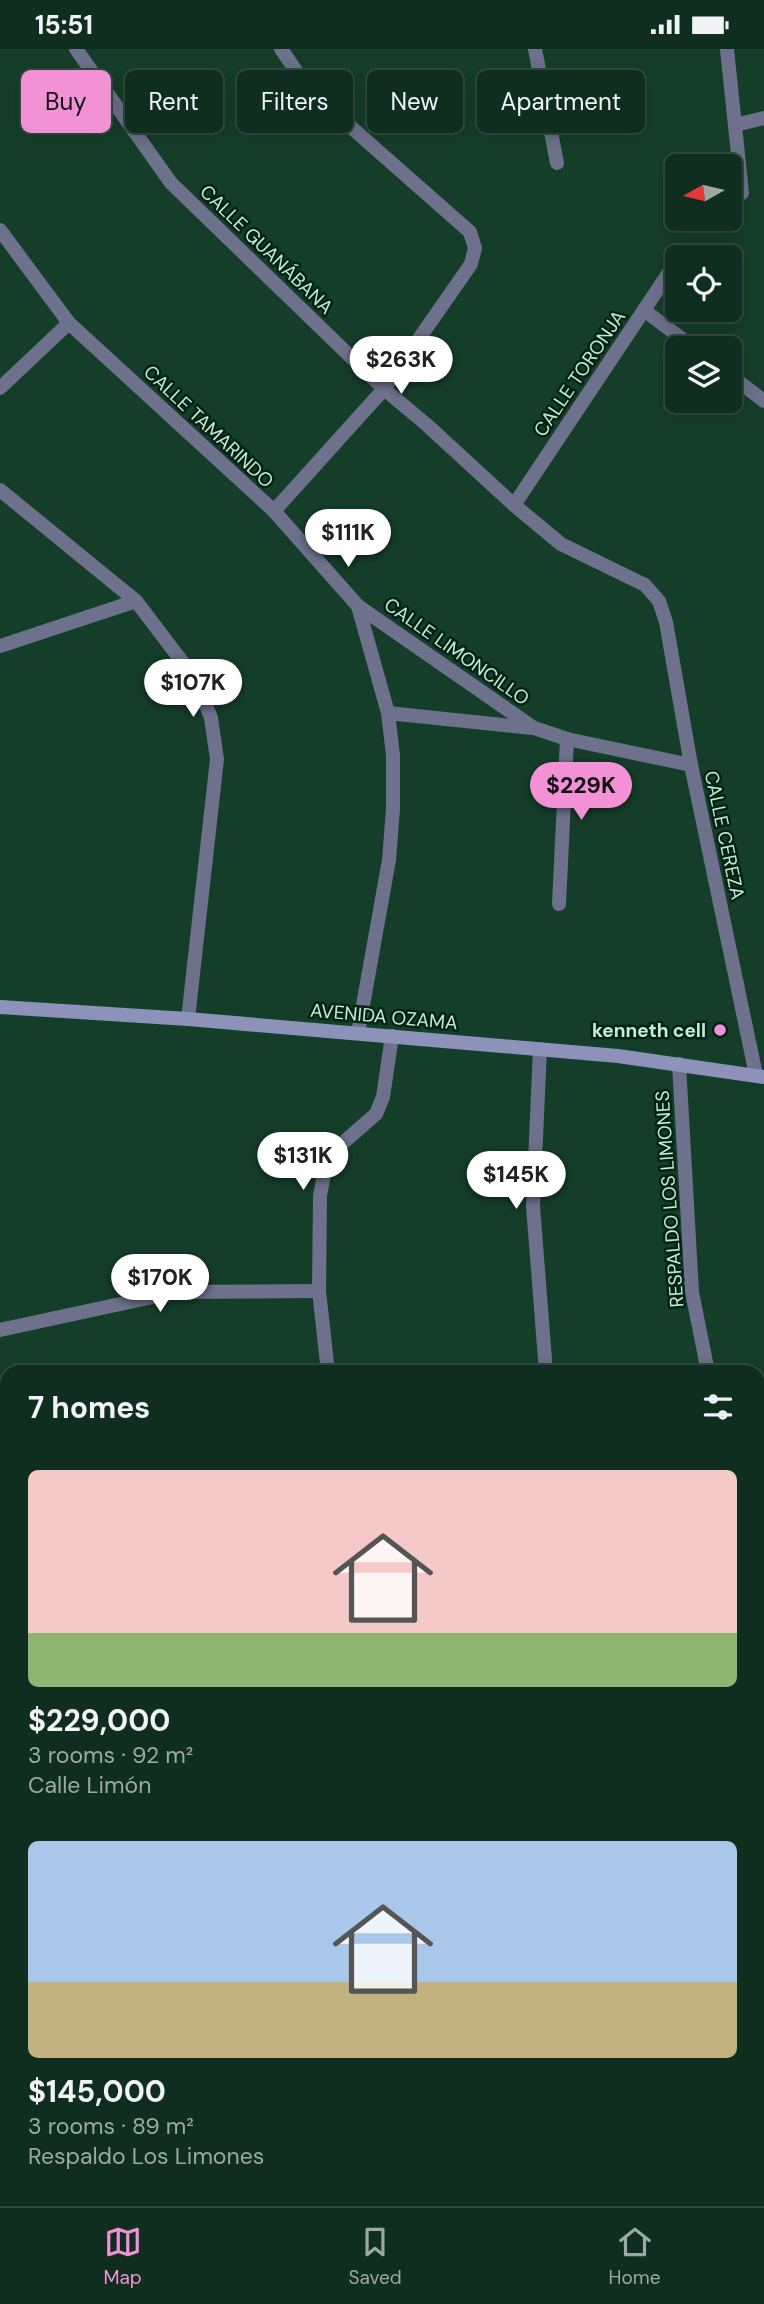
<!DOCTYPE html>
<html lang="en">
<head>
<meta charset="utf-8">
<style>
  :root { --surface:#102e20; --page:#1e3a2d; --text:#f1f3f6; --muted:#9ca8a5; --line:#304a3e; --accent:#f391d6 }
  body { margin:0; font-family:"DM Sans",sans-serif; background:var(--page); color:var(--text); height:100vh; display:flex; flex-direction:column; font-size:26px; white-space:nowrap }
  * { box-sizing:border-box; margin:0 }
  p { font-size:23px; color:var(--muted) }
  .icon { flex:none; width:38px; height:38px; fill:none; stroke:currentColor; stroke-width:2; stroke-linecap:round; stroke-linejoin:round }
  .map { position:relative; flex:1; overflow:hidden }
  .details { position:absolute; left:0px; top:1316px; width:765px; height:842px; display:flex; flex-direction:column; background:var(--surface); border-radius:21px 21px 0 0; box-shadow:0 4px 18px #0003,0 0 0 2px var(--line) }
  .details>* { flex:none }
  .guide { position:absolute; left:21px; top:21px; width:723px; height:63px; display:flex; gap:14px }
  .needle { width:46px; rotate:262deg }
  .buttons { position:absolute; left:665px; top:105px; display:grid; gap:14px }
  .buttons a { display:grid; place-items:center; width:77px; height:77px; border-radius:10px; background:var(--surface); box-shadow:0 4px 18px #0003,0 0 0 2px var(--line); font-size:35px }
  .price { position:absolute; translate:-50% -60px; padding:0 16px; border-radius:24px; background:#fff; color:#222; font-size:23px; line-height:46px; filter:drop-shadow(0 2px 4px #0008) }
  .price::after { content:''; position:absolute; left:50%; top:42px; width:21px; height:16px; margin-left:-10px; background:inherit; clip-path:polygon(0 0,100% 0,50% 100%) }
  .price.selected { background:var(--accent); color:#111 }
  ul { padding:0; list-style:none }
  li { display:grid; align-content:center; gap:14px; height:371px; padding:0 28px }
  li span { display:grid; place-items:center; height:217px; border-radius:10px; color:#555 }
  li>.icon { margin-inline-start:auto }
  span .icon { width:126px; height:126px; fill:#fffc; stroke-width:1 }
  li b { font-size:30px }
  h2 { display:flex; justify-content:space-between; align-items:center; height:84px; padding:0 28px; font-size:30px }
  .chip { padding:0 24px; border-radius:10px; background:var(--surface); box-shadow:0 4px 18px #0003,0 0 0 2px var(--line); font-size:24px; line-height:63px }
  .chip.selected { background:var(--accent); color:#111 }
  .status { display:flex; justify-content:space-between; align-items:center; height:49px; padding:0 35px; background:var(--surface); direction:ltr }
  .status svg { height:19px; fill:currentColor }
  .tabs { display:flex; justify-content:space-around; align-items:center; height:98px; border-top:2px solid var(--line); background:var(--surface); font-size:19px; color:var(--muted) }
  .tabs a { display:grid; justify-items:center; gap:4px }
  .tabs .selected { color:var(--accent) }
  .map>svg:first-child { display:block }
  .green { fill:#623d56 }
  .lines { fill:none; stroke-linecap:round; stroke-linejoin:round }
  .street { stroke:#6d718b; stroke-width:14 }
  .secondary { stroke:#8d92bb; stroke-width:14 }
  .poi-dot { fill:#f391d6; stroke:#032314; stroke-width:2.5 }
  .labels { text-anchor:middle; stroke-width:5; stroke-linejoin:round; paint-order:stroke }
  .street-label { font-size:19px; fill:#c7ecd6; stroke:#032314 }
  .poi-label { font-size:19px; font-weight:bold; fill:#c7ecd6; stroke:#032314; text-anchor:end }
</style>
</head>
<body>
<div class="status"><b>15:51</b><svg viewBox="0 0 49 12"><path d="M0 12V9h3v3zM5 12V6h3v6zM10 12V3h3v9zM15 12V0h3v12zM26 1h20v11H26zM47 4h2v5h-2z"/></svg></div>
<div class="map">
<svg width="764" height="2157" viewBox="0 0 764 2157">
  <rect width="100%" height="100%" fill="#153e2a"/>
  <path class="green" d="M764,1563V1917L758,1919V1566Z"/>
  <g class="lines">
    <g class="street">
      <path d="M76,0L171,134L384,340L427,376L514,456L561,495L645,536L659,552L666,573L691,716L756,1026"/>
      <path d="M535,0L557,114"/>
      <path d="M727,0L742,144"/>
      <path d="M735,76L764,69"/>
      <path d="M0,181L69,274L274,462L358,557L388,664L393,706V760L389,811L358,984"/>
      <path d="M644,261L694,299"/>
      <path d="M730,326L764,352"/>
      <path d="M0,339L69,274"/>
      <path d="M0,441L136,552L196,631L211,669L217,710L188,970"/>
      <path d="M514,456L676,213"/>
      <path d="M274,462L384,340L471,215L475,199L470,183L310,42L281,0"/>
      <path d="M358,557L534,679L567,690L691,716"/>
      <path d="M0,597L136,552"/>
      <path d="M388,664L532,679"/>
      <path d="M559,855L567,690"/>
      <path d="M540,1000L533,1157L546,1323"/>
      <path d="M679,1015L692,1243L708,1323"/>
      <path d="M0,1281L176,1243L319,1242"/>
      <path d="M328,1323L319,1242L320,1147L325,1120L337,1099L376,1065L383,1048L392,987"/>
      <path d="M0,1386L7,1422"/>
      <path d="M0,1680H7"/>
      <path d="M181,2151L183,2157"/>
      <path d="M355,2151L357,2157"/>
      <path d="M531,2151L533,2157"/>
      <path d="M431,2157L448,2151"/>
    </g>
    <path class="secondary" d="M0,958L188,970L618,1007L764,1028"/>
  </g>
  <circle class="poi-dot" cx="720" cy="981" r="7"/>
  <g class="labels">
    <g class="street-label">
      <text transform="translate(267 200) rotate(44)" y="7">CALLE GUANÁBANA</text>
      <text transform="translate(579 324) rotate(-56)" y="7">CALLE TORONJA</text>
      <text transform="translate(209 377) rotate(43)" y="7">CALLE TAMARINDO</text>
      <text transform="translate(457 602) rotate(35)" y="7">CALLE LIMONCILLO</text>
      <text transform="translate(725 786) rotate(78)" y="7">CALLE CEREZA</text>
      <text transform="translate(384 967) rotate(5)" y="7">AVENIDA OZAMA</text>
      <text transform="translate(669 1150) rotate(-94)" y="7">RESPALDO LOS LIMONES</text>
    </g>
    <g class="poi-label">
      <text x="706" y="988">kenneth cell</text>
    </g>
  </g>
</svg>
<div class="buttons">
<a><svg class="needle" viewBox="-14 -14 28 28"><path d="M0-13l5 13h-10z" fill="#e53935"/><path d="M0 13l5-13h-10z" fill="#9ca8a5"/></svg></a>
<a><svg class="icon" aria-label="locate" viewBox="0 0 24 24"><circle cx="12" cy="12" r="6"/><path d="M12 2v4M12 18v4M2 12h4M18 12h4"/></svg></a>
<a><svg class="icon" aria-label="layers" viewBox="0 0 24 24"><path d="M12 4l9 5-9 5-9-5zM3 14l9 5 9-5"/></svg></a>
</div>
<b class="price" style="left:401px;top:347px">$263K</b>
<b class="price" style="left:348px;top:520px">$111K</b>
<b class="price" style="left:193px;top:670px">$107K</b>
<b class="price selected" style="left:581px;top:773px">$229K</b>
<b class="price" style="left:303px;top:1143px">$131K</b>
<b class="price" style="left:516px;top:1162px">$145K</b>
<b class="price" style="left:160px;top:1265px">$170K</b>
<div class="guide">
<a class="chip selected">Buy</a>
<a class="chip">Rent</a>
<a class="chip">Filters</a>
<a class="chip">New</a>
<a class="chip">Apartment</a>
</div>
<section class="details">
<h2>7 homes<svg class="icon" aria-label="filters" viewBox="0 0 24 24"><path d="M4 7h16M4 17h16"/><circle cx="9" cy="7" r="2"/><circle cx="15" cy="17" r="2"/></svg></h2>
<ul>
<li><span style="background:linear-gradient(#f6c9c9 75%,#8fb573 0)"><svg class="icon" aria-label="home" viewBox="0 0 24 24"><path d="M3 11l9-7 9 7M6 9v11h12V9"/></svg></span><div><b>$229,000</b><p>3 rooms · 92 m²</p><p>Calle Limón</p></div></li>
<li><span style="background:linear-gradient(#a9c7e8 65%,#c2b280 0)"><svg class="icon" aria-label="home" viewBox="0 0 24 24"><path d="M3 11l9-7 9 7M6 9v11h12V9"/></svg></span><div><b>$145,000</b><p>3 rooms · 89 m²</p><p>Respaldo Los Limones</p></div></li>
</ul>
</section>
</div>
<nav class="tabs">
<a class="selected"><svg class="icon" aria-label="map" viewBox="0 0 24 24"><path d="M3 6l6-2 6 2 6-2v14l-6 2-6-2-6 2zM9 4v14M15 6v14"/></svg>Map</a>
<a><svg class="icon" aria-label="saved" viewBox="0 0 24 24"><path d="M7 4h10v16l-5-4-5 4z"/></svg>Saved</a>
<a><svg class="icon" aria-label="home" viewBox="0 0 24 24"><path d="M3 11l9-7 9 7M6 9v11h12V9"/></svg>Home</a>
</nav>
</body>
</html>
